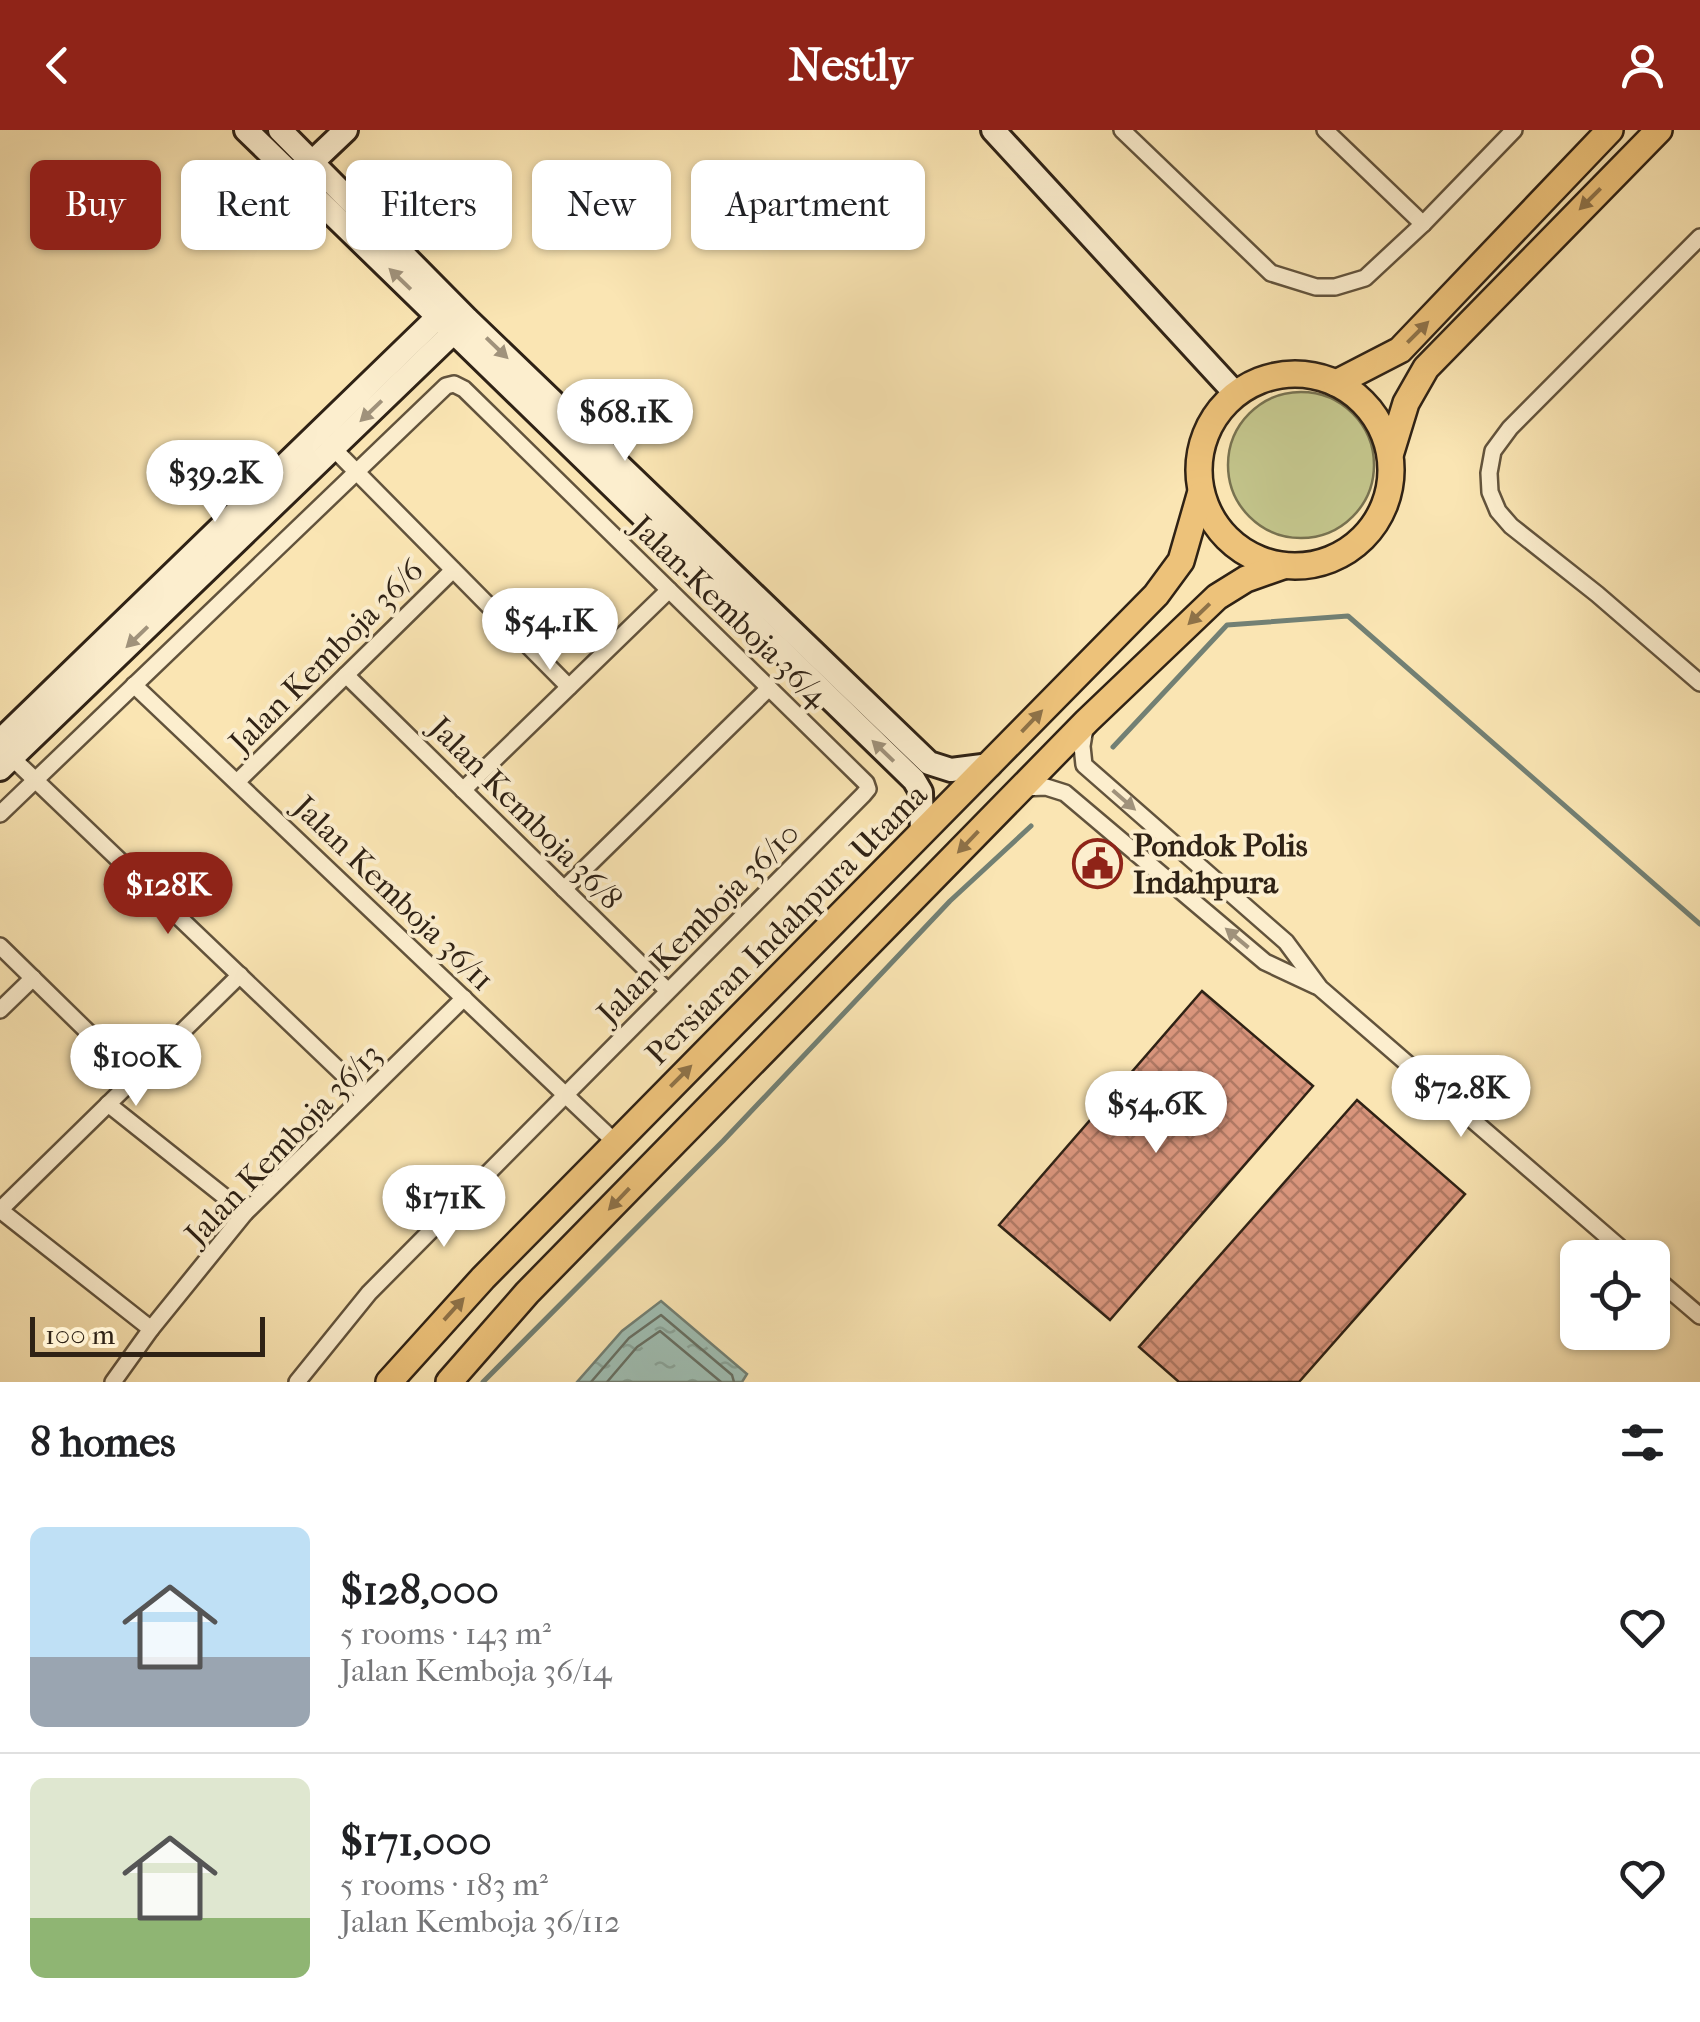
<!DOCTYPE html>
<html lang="en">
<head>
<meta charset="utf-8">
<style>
  :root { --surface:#fff; --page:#f2f2f2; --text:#202124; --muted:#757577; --line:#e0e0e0; --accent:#8f2418 }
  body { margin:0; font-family:"IM FELL French Canon",serif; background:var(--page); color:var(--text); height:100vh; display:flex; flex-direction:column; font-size:38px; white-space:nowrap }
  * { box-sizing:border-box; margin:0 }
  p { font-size:32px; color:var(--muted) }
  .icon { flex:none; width:55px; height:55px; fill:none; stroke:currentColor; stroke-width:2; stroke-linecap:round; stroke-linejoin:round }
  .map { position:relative; height:1252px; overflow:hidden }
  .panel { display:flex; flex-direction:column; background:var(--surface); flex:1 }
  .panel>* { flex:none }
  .hud { position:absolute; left:30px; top:30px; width:1000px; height:90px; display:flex; gap:20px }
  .tools { position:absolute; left:1560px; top:1110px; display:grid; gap:20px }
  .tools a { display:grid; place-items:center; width:110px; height:110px; border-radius:15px; background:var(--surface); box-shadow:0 2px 8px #0004; font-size:50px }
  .scale { position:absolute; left:30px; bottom:25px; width:235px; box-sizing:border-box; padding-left:10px; border:5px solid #2f2215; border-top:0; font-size:28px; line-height:35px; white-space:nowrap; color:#2f2215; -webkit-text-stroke:8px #fceece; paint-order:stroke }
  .price { position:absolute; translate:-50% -85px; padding:0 22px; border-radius:35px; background:#fff; color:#222; font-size:32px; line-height:65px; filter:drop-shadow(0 2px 5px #0008) }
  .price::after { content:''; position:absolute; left:50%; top:60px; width:30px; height:22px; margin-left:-15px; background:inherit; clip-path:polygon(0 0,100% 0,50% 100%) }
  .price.on { background:var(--accent); color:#fff }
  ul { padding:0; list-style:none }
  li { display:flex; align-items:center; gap:30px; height:250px; padding:0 30px }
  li+li { border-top:2px solid var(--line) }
  li span { display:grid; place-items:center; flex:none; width:280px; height:200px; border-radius:15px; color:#555 }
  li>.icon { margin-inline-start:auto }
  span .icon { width:120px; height:120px; fill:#fffc; stroke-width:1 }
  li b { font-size:42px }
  h2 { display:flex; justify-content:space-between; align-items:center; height:120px; padding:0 30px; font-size:42px }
  .pill { padding:0 35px; border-radius:15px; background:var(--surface); box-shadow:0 2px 8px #0004; font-size:35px; line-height:90px }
  .pill.on { background:var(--accent); color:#fff }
  header { display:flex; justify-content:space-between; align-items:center; height:130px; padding:0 30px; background:var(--accent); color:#fff; font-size:45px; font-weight:700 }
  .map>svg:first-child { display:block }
  .grass { fill:#c2c38a; stroke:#787250; stroke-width:2.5 }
  .water { fill:url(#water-ripples); stroke:#728074; stroke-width:2.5 }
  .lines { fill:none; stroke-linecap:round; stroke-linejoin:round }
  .shore { stroke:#677064; stroke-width:2.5 }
  .stream { stroke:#728074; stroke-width:5 }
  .building { fill:url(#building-cross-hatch); stroke:#2f2215; stroke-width:2.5 }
  .street-casing { stroke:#62533c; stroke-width:20 }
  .secondary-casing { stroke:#2f2215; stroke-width:28 }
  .primary-casing { stroke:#2f2215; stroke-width:30 }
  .street { stroke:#fceece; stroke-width:15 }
  .secondary { stroke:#fceece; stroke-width:22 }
  .primary { stroke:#edc27a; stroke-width:25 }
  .oneway { fill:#8e7248 }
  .oneway2 { fill:#a0927b }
  .labels { text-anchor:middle; stroke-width:8; stroke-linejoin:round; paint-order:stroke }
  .street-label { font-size:32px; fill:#2f2215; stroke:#fceece }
  .poi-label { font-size:32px; font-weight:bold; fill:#2f2215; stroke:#fceece; text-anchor:start }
</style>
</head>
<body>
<header><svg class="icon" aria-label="back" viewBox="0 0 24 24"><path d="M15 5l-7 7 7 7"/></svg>Nestly<svg class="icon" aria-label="person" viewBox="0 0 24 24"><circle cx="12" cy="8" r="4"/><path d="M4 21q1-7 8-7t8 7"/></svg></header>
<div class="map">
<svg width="1700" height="1252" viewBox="0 0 1700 1252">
  <defs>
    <pattern id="water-ripples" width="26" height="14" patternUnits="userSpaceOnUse" patternTransform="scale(2.5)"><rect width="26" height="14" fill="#9fbeb3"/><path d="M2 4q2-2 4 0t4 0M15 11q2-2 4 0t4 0" fill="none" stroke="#89a399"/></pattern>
    <pattern id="building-cross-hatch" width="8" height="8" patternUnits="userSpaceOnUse" patternTransform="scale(2.5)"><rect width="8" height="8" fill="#d9957c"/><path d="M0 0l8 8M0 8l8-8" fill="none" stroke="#b07964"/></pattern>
  </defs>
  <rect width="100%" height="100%" fill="#fae5b3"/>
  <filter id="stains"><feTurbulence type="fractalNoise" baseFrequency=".002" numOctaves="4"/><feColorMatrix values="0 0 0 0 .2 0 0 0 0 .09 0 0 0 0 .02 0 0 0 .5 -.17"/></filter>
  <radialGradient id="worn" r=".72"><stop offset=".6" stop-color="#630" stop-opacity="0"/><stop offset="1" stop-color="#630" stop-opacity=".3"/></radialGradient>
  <circle class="grass" cx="1301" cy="335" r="73"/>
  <path class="water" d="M661,1171L747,1244L742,1252H577L622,1201Z"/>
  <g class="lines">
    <g class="shore">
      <path d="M591,1252L629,1208L661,1185L732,1245L734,1252"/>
      <path d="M607,1252L637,1217L660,1201L721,1252"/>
    </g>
    <g class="stream">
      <path d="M1113,617L1227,495L1348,486L1700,794"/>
      <path d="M483,1252L723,1011L950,771L1031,696"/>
    </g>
  </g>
  <g class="building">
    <path d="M1097,716L1115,733L1099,749L1081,733Z"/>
    <path d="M1202,861L1313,956L1110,1190L999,1095Z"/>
    <path d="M1357,970L1465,1064L1299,1252H1179L1139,1217Z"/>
  </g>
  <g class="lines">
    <defs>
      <g id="street">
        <path d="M1122,0L1271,143L1316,157H1335L1365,148L1423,94L1514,0"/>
        <path d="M1325,0L1423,94"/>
        <path d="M1700,107L1510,298L1493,321L1489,343L1490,362L1498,381L1511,396L1597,464L1700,553"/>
        <path d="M329,314L569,557"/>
        <path d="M346,545L667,860"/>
        <path d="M134,555L615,1012"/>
        <path d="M1085,598L1082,616L1084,635L1286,812L1320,858L1632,1128"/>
        <path d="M7,623L365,965"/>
        <path d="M237,652L453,440"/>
        <path d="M1023,658L1046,657L1065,663L1265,832L1316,856"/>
        <path d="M463,660L669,460"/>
        <path d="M0,684L446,256L454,254L464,259L866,653L868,659L863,665L369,1163L297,1252"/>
        <path d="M564,759L769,558"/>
        <path d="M0,816L135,948"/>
        <path d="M0,880L33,848"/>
        <path d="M108,974L245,1083"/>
        <path d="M0,1080L240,845"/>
        <path d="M0,1080L151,1199"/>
        <path d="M1652,1145L1700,1186"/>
        <path d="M113,1252L151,1199L245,1083L464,868"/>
      </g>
      <g id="secondary">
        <path d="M246,0L914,650L921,662L922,703"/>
        <path d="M280,0L467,189L929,633L951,640L990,635"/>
        <path d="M993,0L1235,263"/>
        <path d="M305,39L346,0"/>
        <path d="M0,611L446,179"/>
        <path d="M0,639L461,195"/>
      </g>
      <g id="primary">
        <circle cx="1295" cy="340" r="96"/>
        <path d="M1336,253L1400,220L1610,0"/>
        <path d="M1391,322L1406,273L1426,238L1659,0"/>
        <path d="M389,1252L483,1148L1156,465L1181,431L1200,365"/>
        <path d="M449,1252L527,1163L1087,591L1217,467L1246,449L1283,436"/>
      </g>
    </defs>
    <use href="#street" class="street-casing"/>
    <use href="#secondary" class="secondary-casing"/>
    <use href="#primary" class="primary-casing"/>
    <use href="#street" class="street"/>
    <use href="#secondary" class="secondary"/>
    <use href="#primary" class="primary"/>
  </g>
  <defs><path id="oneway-solid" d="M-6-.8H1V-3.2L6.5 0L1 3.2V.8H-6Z" transform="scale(2.5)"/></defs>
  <g class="oneway">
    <use href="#oneway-solid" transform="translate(1590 69) rotate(135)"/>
    <use href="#oneway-solid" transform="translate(1418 202) rotate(-45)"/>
    <use href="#oneway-solid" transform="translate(1199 484) rotate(136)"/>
    <use href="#oneway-solid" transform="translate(1032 591) rotate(-46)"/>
    <use href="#oneway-solid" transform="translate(968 712) rotate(134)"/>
    <use href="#oneway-solid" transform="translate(681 946) rotate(-45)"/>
    <use href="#oneway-solid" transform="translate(619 1069) rotate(134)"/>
    <use href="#oneway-solid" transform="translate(454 1179) rotate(-48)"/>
  </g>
  <g class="oneway2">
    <use href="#oneway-solid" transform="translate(400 149) rotate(-136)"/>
    <use href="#oneway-solid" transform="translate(497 218) rotate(44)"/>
    <use href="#oneway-solid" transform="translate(371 281) rotate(136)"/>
    <use href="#oneway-solid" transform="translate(137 507) rotate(136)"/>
    <use href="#oneway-solid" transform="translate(883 621) rotate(-136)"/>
    <use href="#oneway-solid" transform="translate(1124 670) rotate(41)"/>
    <use href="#oneway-solid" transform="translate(1237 808) rotate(-140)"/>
  </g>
  <defs>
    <symbol id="civic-ring" viewBox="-11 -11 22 22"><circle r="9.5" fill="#fceece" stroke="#8f2418" stroke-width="1.5"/><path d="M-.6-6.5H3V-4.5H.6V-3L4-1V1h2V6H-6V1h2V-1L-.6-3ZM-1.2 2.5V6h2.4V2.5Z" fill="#8f2418"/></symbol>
  </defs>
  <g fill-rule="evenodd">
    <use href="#civic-ring" x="1070" y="706" width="55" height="55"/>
  </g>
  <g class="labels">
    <g class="street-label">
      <text transform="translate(730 481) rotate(44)" y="11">Jalan Kemboja 36/4</text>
      <text transform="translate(326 526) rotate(-45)" y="11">Jalan Kemboja 36/6</text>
      <text transform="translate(526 683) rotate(45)" y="11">Jalan Kemboja 36/8</text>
      <text transform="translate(394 763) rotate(44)" y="11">Jalan Kemboja 36/11</text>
      <text transform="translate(698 793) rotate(-45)" y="11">Jalan Kemboja 36/10</text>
      <text transform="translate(786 794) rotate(-45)" y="11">Persiaran Indahpura Utama</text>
      <text transform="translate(283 1014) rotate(-46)" y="11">Jalan Kemboja 36/13</text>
    </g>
    <g class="poi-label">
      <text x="1133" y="726">Pondok Polis<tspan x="1133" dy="37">Indahpura</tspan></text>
    </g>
  </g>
  <rect width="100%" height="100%" filter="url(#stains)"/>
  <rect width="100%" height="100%" fill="url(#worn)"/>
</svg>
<div class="tools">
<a><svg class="icon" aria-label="locate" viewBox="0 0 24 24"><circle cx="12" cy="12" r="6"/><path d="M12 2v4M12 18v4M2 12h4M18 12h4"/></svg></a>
</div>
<div class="scale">100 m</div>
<b class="price" style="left:625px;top:334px">$68.1K</b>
<b class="price" style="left:215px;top:395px">$39.2K</b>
<b class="price" style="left:550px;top:543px">$54.1K</b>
<b class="price on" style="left:168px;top:807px">$128K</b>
<b class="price" style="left:136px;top:979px">$100K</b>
<b class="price" style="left:1461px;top:1010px">$72.8K</b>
<b class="price" style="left:1156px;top:1026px">$54.6K</b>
<b class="price" style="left:444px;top:1120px">$171K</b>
<div class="hud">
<a class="pill on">Buy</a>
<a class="pill">Rent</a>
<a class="pill">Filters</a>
<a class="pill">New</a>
<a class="pill">Apartment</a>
</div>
</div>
<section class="panel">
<h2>8 homes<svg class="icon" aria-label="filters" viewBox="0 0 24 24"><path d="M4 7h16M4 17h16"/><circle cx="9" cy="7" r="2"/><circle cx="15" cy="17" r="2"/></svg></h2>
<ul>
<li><span style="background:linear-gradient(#bfe0f5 65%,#9aa5b1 0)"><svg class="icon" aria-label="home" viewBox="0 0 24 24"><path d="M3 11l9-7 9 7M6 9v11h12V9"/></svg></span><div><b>$128,000</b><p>5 rooms · 143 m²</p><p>Jalan Kemboja 36/14</p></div><svg class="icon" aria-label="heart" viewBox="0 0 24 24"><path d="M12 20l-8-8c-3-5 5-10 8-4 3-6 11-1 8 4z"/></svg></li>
<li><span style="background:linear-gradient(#dfe7d0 70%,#8fb573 0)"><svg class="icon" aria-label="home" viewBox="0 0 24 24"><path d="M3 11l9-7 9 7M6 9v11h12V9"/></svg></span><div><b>$171,000</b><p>5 rooms · 183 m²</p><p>Jalan Kemboja 36/112</p></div><svg class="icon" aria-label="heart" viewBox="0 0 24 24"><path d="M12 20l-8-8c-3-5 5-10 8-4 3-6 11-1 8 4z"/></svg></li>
</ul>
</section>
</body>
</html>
